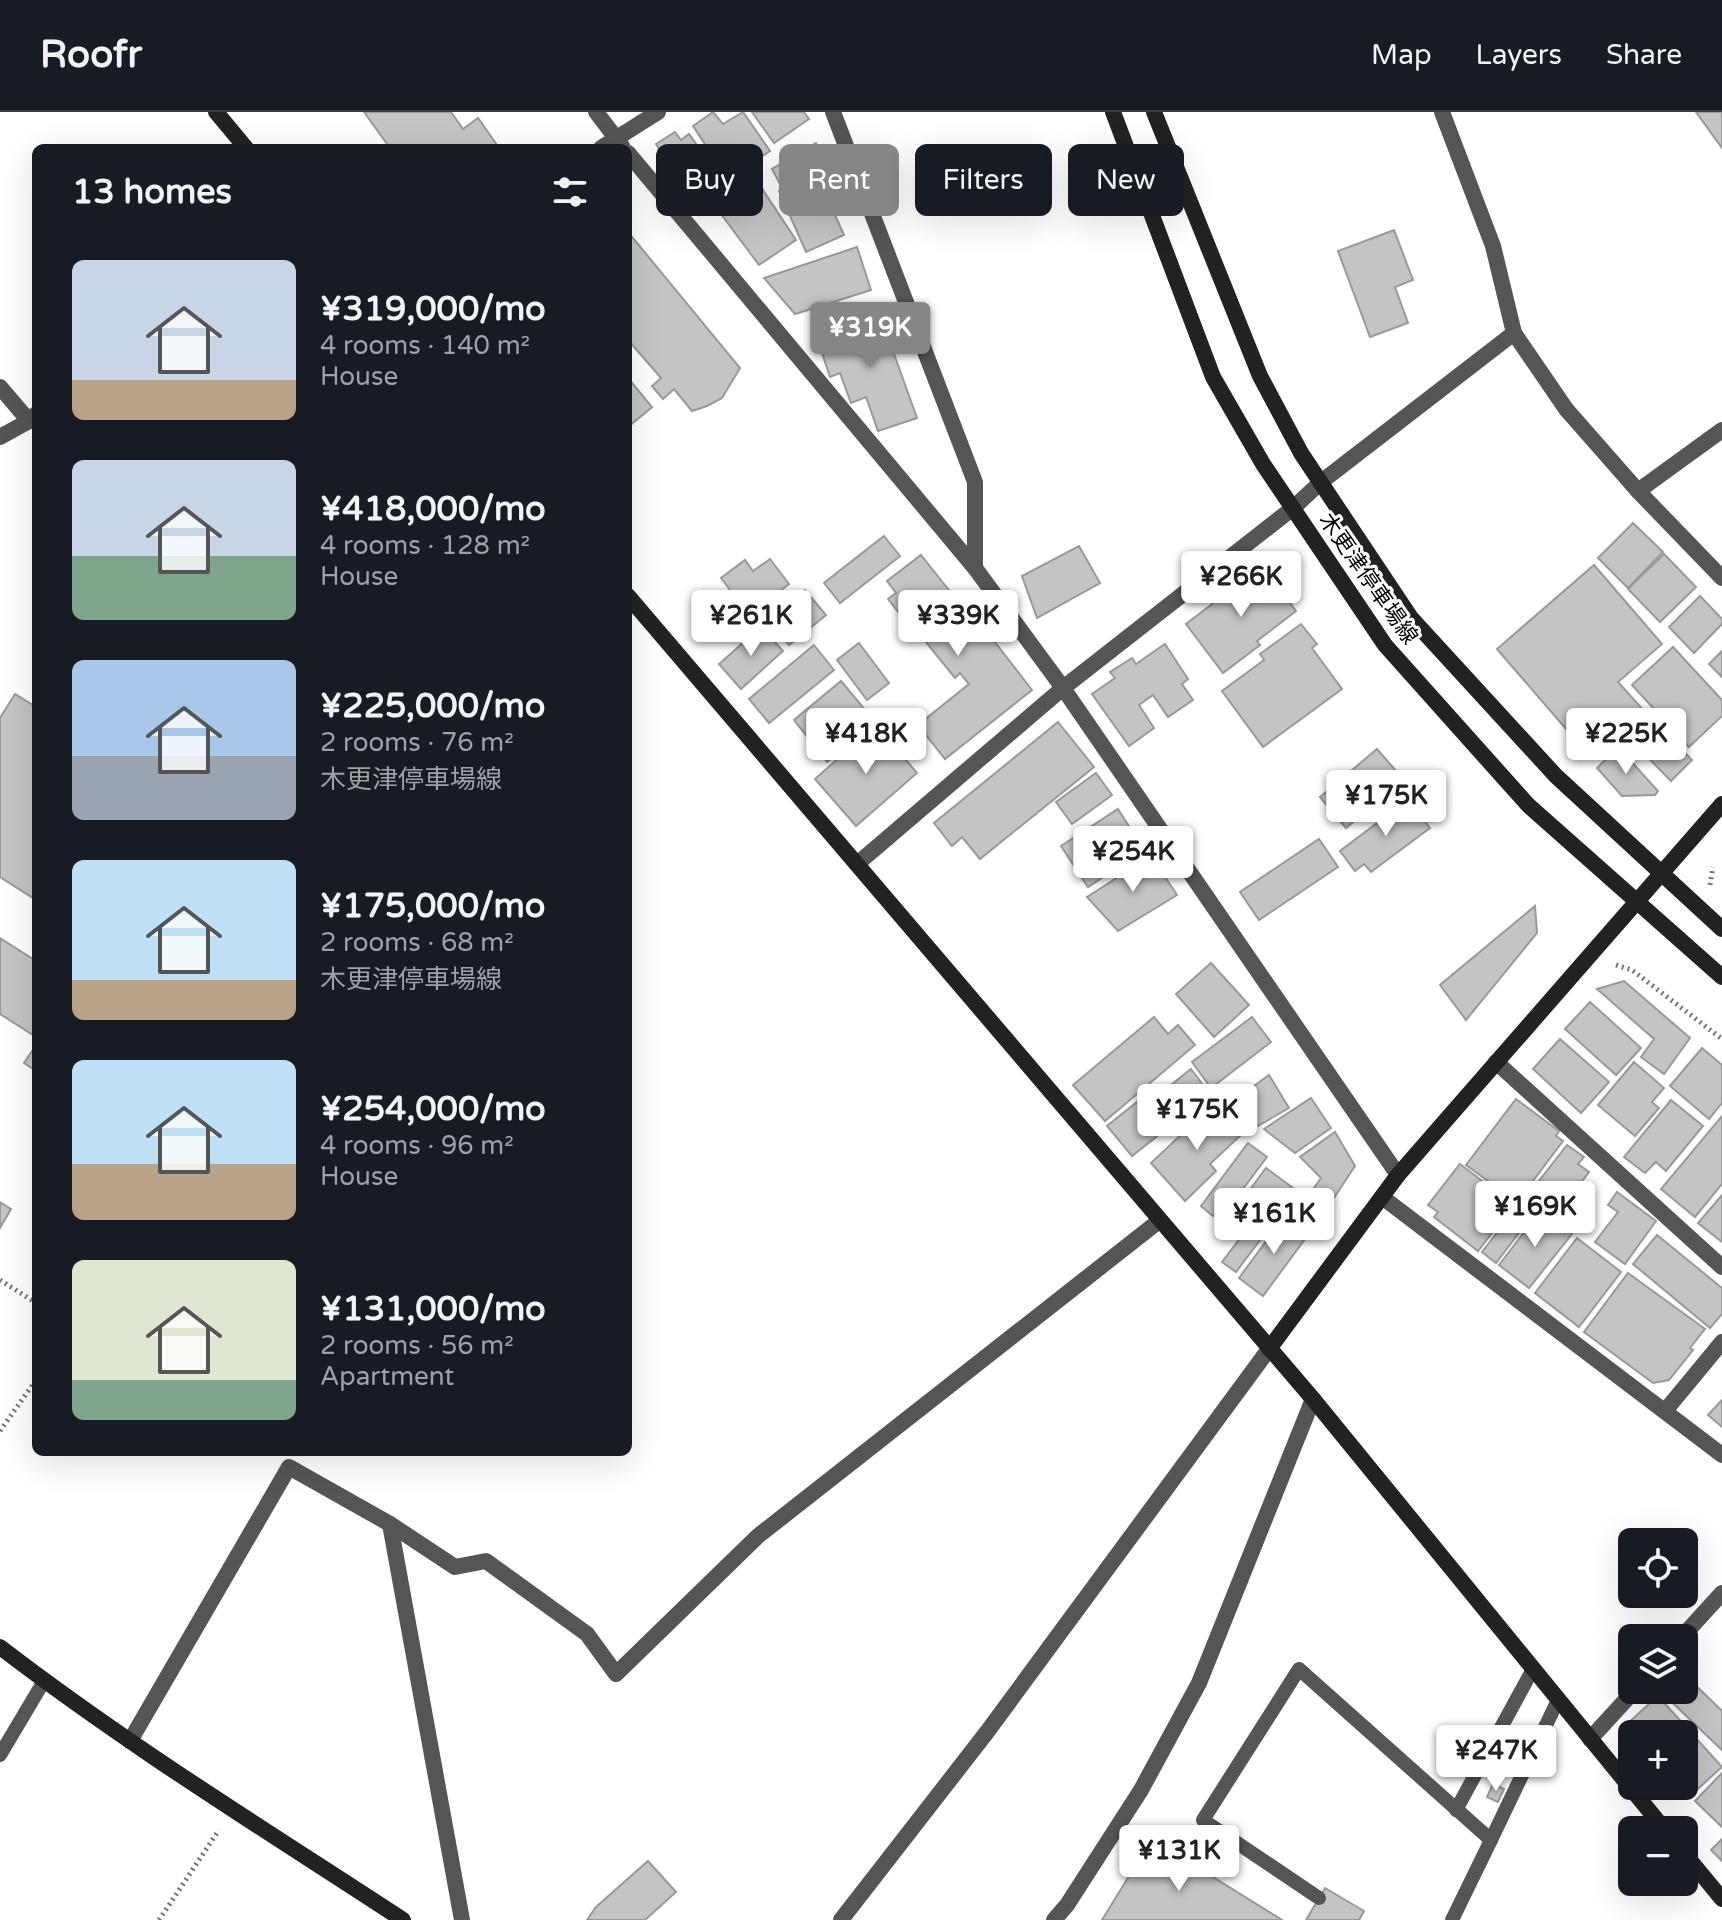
<!DOCTYPE html>
<html lang="en">
<head>
<meta charset="utf-8">
<style>
  :root { --surface:#171b24; --page:#242831; --text:#f1f3f6; --muted:#9ea1a6; --line:#363941; --accent:#858687 }
  body { margin:0; font-family:"Varela Round","Noto Sans JP",sans-serif; background:var(--page); color:var(--text); height:100vh; display:flex; flex-direction:column; font-size:30px; white-space:nowrap }
  * { box-sizing:border-box; margin:0 }
  p { font-size:26px; color:var(--muted) }
  .icon { flex:none; width:44px; height:44px; fill:none; stroke:currentColor; stroke-width:2; stroke-linecap:round; stroke-linejoin:round }
  .map { position:relative; flex:1; overflow:hidden }
  .sheet { position:absolute; left:32px; top:32px; width:600px; height:1312px; display:flex; flex-direction:column; background:var(--surface); border-radius:12px; box-shadow:0 8px 32px #0002 }
  .sheet>* { flex:none }
  .top-card { position:absolute; left:656px; top:32px; width:760px; height:72px; display:flex; gap:16px }
  .fabs { position:absolute; left:1618px; top:1416px; display:grid; gap:16px }
  .fabs a { display:grid; place-items:center; width:80px; height:80px; border-radius:12px; background:var(--surface); box-shadow:0 8px 32px #0002; font-size:40px }
  .price { position:absolute; translate:-50% -68px; padding:0 18px; border-radius:8px; background:#fff; color:#222; font-size:26px; line-height:52px; filter:drop-shadow(0 2px 4px #0008) }
  .price::after { content:''; position:absolute; left:50%; top:48px; width:24px; height:18px; margin-left:-12px; background:inherit; clip-path:polygon(0 0,100% 0,50% 100%) }
  .price.current { background:var(--accent); color:#fff }
  ul { padding:0; list-style:none }
  li { display:flex; align-items:center; gap:24px; height:200px; padding:0 40px }
  li span { display:grid; place-items:center; flex:none; width:224px; height:160px; border-radius:12px; color:#555 }
  li>.icon { margin-inline-start:auto }
  span .icon { width:96px; height:96px; fill:#fffc; stroke-width:1 }
  li b { font-size:34px }
  h2 { display:flex; justify-content:space-between; align-items:center; height:96px; padding:0 40px; font-size:34px }
  .tag { padding:0 28px; border-radius:12px; background:var(--surface); box-shadow:0 8px 32px #0002; font-size:28px; line-height:72px }
  .tag.current { background:var(--accent); color:#fff }
  header { display:flex; align-items:center; gap:48px; box-sizing:border-box; height:112px; padding:0 40px; background:var(--surface); border-bottom:2px solid var(--line) }
  header strong { font-size:38px }
  nav { display:flex; gap:44px; margin-inline-start:auto; font-size:28px }
  .map>svg:first-child { display:block }
  .building { fill:#c4c4c4; stroke:#999; stroke-width:2 }
  .lines { fill:none; stroke-linecap:round; stroke-linejoin:round }
  .path { stroke:#777; stroke-width:5; stroke-dasharray:2 4; stroke-linecap:butt }
  .lane { stroke:#555; stroke-width:14 }
  .street { stroke:#555; stroke-width:16 }
  .secondary { stroke:#222; stroke-width:16 }
  .labels { text-anchor:middle; stroke-width:6; stroke-linejoin:round; paint-order:stroke }
  .street-label { font-size:22px; fill:#000; stroke:#fff }
</style>
</head>
<body>
<header>
<strong>Roofr</strong>
<nav><a>Map</a><a>Layers</a><a>Share</a></nav>
</header>
<div class="map">
<svg width="1722" height="1808" viewBox="0 0 1722 1808">
  <rect width="100%" height="100%" fill="#fff"/>
  <g class="building">
    <path d="M364,0H451L463,17L478,6L497,33L493,36H390Z"/>
    <path d="M713,0L723,12L743,0L770,39L728,67L693,14Z"/>
    <path d="M752,0H804L809,7L774,31Z"/>
    <path d="M1696,0H1722V36Z"/>
    <path d="M675,20L681,28L689,22L725,72L697,92L656,32Z"/>
    <path d="M816,31L826,48L781,74L772,57Z"/>
    <path d="M755,66L796,128L759,153L715,94Z"/>
    <path d="M794,72L799,83L822,74L844,123L806,140L779,79Z"/>
    <path d="M1394,118L1413,168L1395,175L1408,211L1370,225L1338,139Z"/>
    <path d="M628,120L740,256L722,286L707,294L692,299L674,277L663,287L652,274L661,266L628,228Z"/>
    <path d="M857,135L871,178L795,202L764,166Z"/>
    <path d="M879,200L917,306L878,319L866,285L851,291L840,261L830,265L821,238L833,234L827,219Z"/>
    <path d="M628,266L652,295L628,315Z"/>
    <path d="M1633,411L1663,440L1628,476L1598,446Z"/>
    <path d="M884,424L900,444L840,491L824,471Z"/>
    <path d="M1079,434L1100,471L1037,506L1022,464Z"/>
    <path d="M1664,442L1696,475L1660,510L1628,477Z"/>
    <path d="M921,443L968,502L976,496L993,518L988,521L1032,578L945,647L918,613L969,572L960,561L955,566L925,529L932,523L915,502L905,509L888,487L896,481L887,469Z"/>
    <path d="M770,447L789,472L765,490L763,487L746,499L721,466L745,448L753,459Z"/>
    <path d="M1594,453L1662,532L1618,570L1645,600L1591,646L1497,537Z"/>
    <path d="M1262,454L1296,499L1257,529L1260,533L1223,561L1186,512Z"/>
    <path d="M805,478L826,503L789,533L768,508Z"/>
    <path d="M1700,484L1722,507V512L1694,541L1669,515Z"/>
    <path d="M1301,512L1317,532L1312,536L1342,577L1263,635L1222,579L1264,548L1260,542Z"/>
    <path d="M761,515L783,539L741,577L719,552Z"/>
    <path d="M859,531L889,571L867,588L837,548Z"/>
    <path d="M1165,532L1188,567L1182,572L1193,588L1168,605L1153,583L1139,593L1154,616L1129,634L1092,582L1115,566L1110,560L1132,546L1136,552Z"/>
    <path d="M814,533L834,558L769,611L749,587Z"/>
    <path d="M1673,535L1722,588V604L1689,635L1632,573Z"/>
    <path d="M1722,539V565L1709,552Z"/>
    <path d="M841,569L876,611L827,650L794,608Z"/>
    <path d="M15,582L36,595V788L0,765V606Z"/>
    <path d="M1651,606L1692,648L1671,669L1630,627Z"/>
    <path d="M1058,610L1094,655L980,747L962,725L952,734L934,711Z"/>
    <path d="M876,613L917,661L856,714L815,667Z"/>
    <path d="M1618,635L1658,679L1655,683L1622,684L1597,656Z"/>
    <path d="M1377,637L1403,667L1346,716L1320,685Z"/>
    <path d="M1096,661L1112,683L1072,712L1056,690Z"/>
    <path d="M1409,687L1430,716L1371,760L1364,752L1355,759L1340,739Z"/>
    <path d="M1118,697L1144,738L1088,775L1061,734Z"/>
    <path d="M1319,727L1338,755L1259,808L1240,780Z"/>
    <path d="M1151,744L1177,783L1118,819L1087,785Z"/>
    <path d="M1535,794L1537,821L1466,908L1440,873Z"/>
    <path d="M0,826L36,849V925L0,902Z"/>
    <path d="M1211,851L1249,893L1214,925L1176,882Z"/>
    <path d="M1624,869L1690,926L1664,962L1641,945L1654,927L1597,877Z"/>
    <path d="M1590,890L1641,936L1616,963L1565,917Z"/>
    <path d="M1154,905L1168,922L1178,913L1195,933L1105,1009L1073,973Z"/>
    <path d="M1252,905L1271,930L1211,976L1192,950Z"/>
    <path d="M1560,927L1609,970L1581,1001L1533,957Z"/>
    <path d="M36,933V959L24,951Z"/>
    <path d="M1702,936L1722,953V991L1709,1007L1670,974Z"/>
    <path d="M1634,950L1664,976L1652,990L1659,996L1635,1024L1598,993Z"/>
    <path d="M1191,957L1210,982L1132,1044L1107,1014L1147,982L1152,988Z"/>
    <path d="M1269,963L1289,996L1256,1015L1227,994Z"/>
    <path d="M1311,986L1331,1016L1295,1041L1264,1017Z"/>
    <path d="M1516,987L1559,1019L1556,1024L1563,1029L1517,1090L1466,1053Z"/>
    <path d="M1671,988L1703,1014L1666,1059L1656,1050L1645,1061L1624,1045Z"/>
    <path d="M1215,991L1243,1021L1210,1052L1216,1059L1185,1089L1151,1051Z"/>
    <path d="M1722,1004V1072L1695,1105L1661,1077Z"/>
    <path d="M1335,1020L1355,1054L1316,1113L1298,1098L1321,1066L1300,1045Z"/>
    <path d="M1248,1031L1267,1045L1236,1086L1230,1081L1213,1104L1201,1094Z"/>
    <path d="M1567,1033L1584,1045L1578,1052L1589,1060L1559,1100L1531,1079Z"/>
    <path d="M1460,1052L1514,1093L1478,1139L1434,1105L1438,1100L1428,1093Z"/>
    <path d="M1266,1056L1297,1079L1236,1160L1222,1150L1241,1125L1224,1113Z"/>
    <path d="M1617,1080L1656,1109L1625,1152L1595,1130L1618,1100L1608,1093Z"/>
    <path d="M1722,1083V1130L1698,1111Z"/>
    <path d="M1525,1085L1538,1096L1496,1151L1482,1140Z"/>
    <path d="M0,1090L11,1097L0,1116Z"/>
    <path d="M1541,1098L1572,1122L1529,1176L1499,1153Z"/>
    <path d="M1284,1105L1308,1123L1263,1184L1239,1166Z"/>
    <path d="M1657,1123L1722,1176V1202L1710,1216L1633,1152Z"/>
    <path d="M1577,1126L1621,1160L1579,1215L1535,1181Z"/>
    <path d="M1628,1161L1705,1217L1690,1236L1693,1238L1669,1268L1653,1271L1584,1220Z"/>
    <path d="M1722,1288V1315L1708,1303Z"/>
    <path d="M1684,1562L1722,1599V1638L1660,1579L1684,1578Z"/>
    <path d="M1658,1584L1722,1655L1691,1683L1683,1674L1684,1622H1637L1627,1612Z"/>
    <path d="M1722,1661V1715L1695,1689Z"/>
    <path d="M1493,1672L1504,1677L1498,1690L1487,1685Z"/>
    <path d="M1152,1727L1282,1808H1102Z"/>
    <path d="M1722,1727V1749L1711,1738Z"/>
    <path d="M648,1749L676,1780L645,1808H587L596,1795Z"/>
    <path d="M1325,1776L1364,1799L1359,1808H1306Z"/>
  </g>
  <g class="lines">
    <g class="path">
      <path d="M1710,773L1713,755"/>
      <path d="M1616,853L1632,858L1722,927"/>
      <path d="M0,1168L36,1191"/>
      <path d="M0,1319L36,1268"/>
      <path d="M159,1808L219,1718"/>
    </g>
    <g class="lane">
      <path d="M0,1643L44,1569"/>
      <path d="M1456,1698L1533,1557"/>
      <path d="M1491,1728L1558,1588"/>
      <path d="M1319,1786L1203,1708L1299,1557L1491,1728L1452,1808"/>
    </g>
    <g class="street">
      <path d="M596,0L622,34"/>
      <path d="M833,0L975,370V456"/>
      <path d="M1442,0L1493,134L1514,221L1566,297L1638,379L1722,466"/>
      <path d="M601,36L658,0"/>
      <path d="M628,41L975,456L1063,576L1398,1063"/>
      <path d="M0,275L29,309"/>
      <path d="M0,325L29,309L35,303"/>
      <path d="M1638,379L1722,318"/>
      <path d="M857,752L1063,576L1293,396L1321,370L1514,221"/>
      <path d="M1496,950L1722,1155"/>
      <path d="M1382,1085L1722,1343"/>
      <path d="M1665,1299L1722,1230"/>
      <path d="M390,1412L462,1808"/>
      <path d="M1681,1526L1722,1481"/>
      <path d="M1590,1627L1635,1578"/>
      <path d="M130,1629L289,1355L390,1412L455,1455L486,1449L587,1522L616,1562L758,1424L1159,1109"/>
      <path d="M841,1808L987,1620L1269,1237"/>
      <path d="M1054,1808L1067,1793L1141,1678L1199,1571L1313,1287"/>
    </g>
    <g class="secondary">
      <path d="M216,0L246,36"/>
      <path d="M1113,0L1213,265L1263,352L1385,533L1528,693L1722,865"/>
      <path d="M1154,0L1260,264L1301,341L1411,506L1556,664L1722,817"/>
      <path d="M628,484L1313,1287L1665,1718"/>
      <path d="M1269,1237L1398,1063L1722,692"/>
      <path d="M0,1535C129,1634 267,1719 403,1808"/>
      <path d="M1684,1741L1722,1787"/>
    </g>
  </g>
  <g class="labels">
    <g class="street-label">
      <text transform="translate(1369 466) rotate(55)" y="8">木更津停車場線</text>
    </g>
  </g>
</svg>
<div class="fabs">
<a><svg class="icon" aria-label="locate" viewBox="0 0 24 24"><circle cx="12" cy="12" r="6"/><path d="M12 2v4M12 18v4M2 12h4M18 12h4"/></svg></a>
<a><svg class="icon" aria-label="layers" viewBox="0 0 24 24"><path d="M12 4l9 5-9 5-9-5zM3 14l9 5 9-5"/></svg></a>
<a>+</a>
<a>−</a>
</div>
<b class="price current" style="left:870px;top:258px">¥319K</b>
<b class="price" style="left:1241px;top:507px">¥266K</b>
<b class="price" style="left:751px;top:546px">¥261K</b>
<b class="price" style="left:958px;top:546px">¥339K</b>
<b class="price" style="left:866px;top:664px">¥418K</b>
<b class="price" style="left:1626px;top:664px">¥225K</b>
<b class="price" style="left:1386px;top:726px">¥175K</b>
<b class="price" style="left:1133px;top:782px">¥254K</b>
<b class="price" style="left:1197px;top:1040px">¥175K</b>
<b class="price" style="left:1535px;top:1137px">¥169K</b>
<b class="price" style="left:1274px;top:1144px">¥161K</b>
<b class="price" style="left:1496px;top:1681px">¥247K</b>
<b class="price" style="left:1179px;top:1781px">¥131K</b>
<div class="top-card">
<a class="tag">Buy</a>
<a class="tag current">Rent</a>
<a class="tag">Filters</a>
<a class="tag">New</a>
</div>
<section class="sheet">
<h2>13 homes<svg class="icon" aria-label="filters" viewBox="0 0 24 24"><path d="M4 7h16M4 17h16"/><circle cx="9" cy="7" r="2"/><circle cx="15" cy="17" r="2"/></svg></h2>
<ul>
<li><span style="background:linear-gradient(#c9d6e8 75%,#b9a48a 0)"><svg class="icon" aria-label="home" viewBox="0 0 24 24"><path d="M3 11l9-7 9 7M6 9v11h12V9"/></svg></span><div><b>¥319,000/mo</b><p>4 rooms · 140 m²</p><p>House</p></div></li>
<li><span style="background:linear-gradient(#c9d6e8 60%,#7fa58c 0)"><svg class="icon" aria-label="home" viewBox="0 0 24 24"><path d="M3 11l9-7 9 7M6 9v11h12V9"/></svg></span><div><b>¥418,000/mo</b><p>4 rooms · 128 m²</p><p>House</p></div></li>
<li><span style="background:linear-gradient(#a9c7e8 60%,#9aa5b1 0)"><svg class="icon" aria-label="home" viewBox="0 0 24 24"><path d="M3 11l9-7 9 7M6 9v11h12V9"/></svg></span><div><b>¥225,000/mo</b><p>2 rooms · 76 m²</p><p>木更津停車場線</p></div></li>
<li><span style="background:linear-gradient(#bfe0f5 75%,#b9a48a 0)"><svg class="icon" aria-label="home" viewBox="0 0 24 24"><path d="M3 11l9-7 9 7M6 9v11h12V9"/></svg></span><div><b>¥175,000/mo</b><p>2 rooms · 68 m²</p><p>木更津停車場線</p></div></li>
<li><span style="background:linear-gradient(#bfe0f5 65%,#b9a48a 0)"><svg class="icon" aria-label="home" viewBox="0 0 24 24"><path d="M3 11l9-7 9 7M6 9v11h12V9"/></svg></span><div><b>¥254,000/mo</b><p>4 rooms · 96 m²</p><p>House</p></div></li>
<li><span style="background:linear-gradient(#dfe7d0 75%,#7fa58c 0)"><svg class="icon" aria-label="home" viewBox="0 0 24 24"><path d="M3 11l9-7 9 7M6 9v11h12V9"/></svg></span><div><b>¥131,000/mo</b><p>2 rooms · 56 m²</p><p>Apartment</p></div></li>
</ul>
</section>
</div>
</body>
</html>
